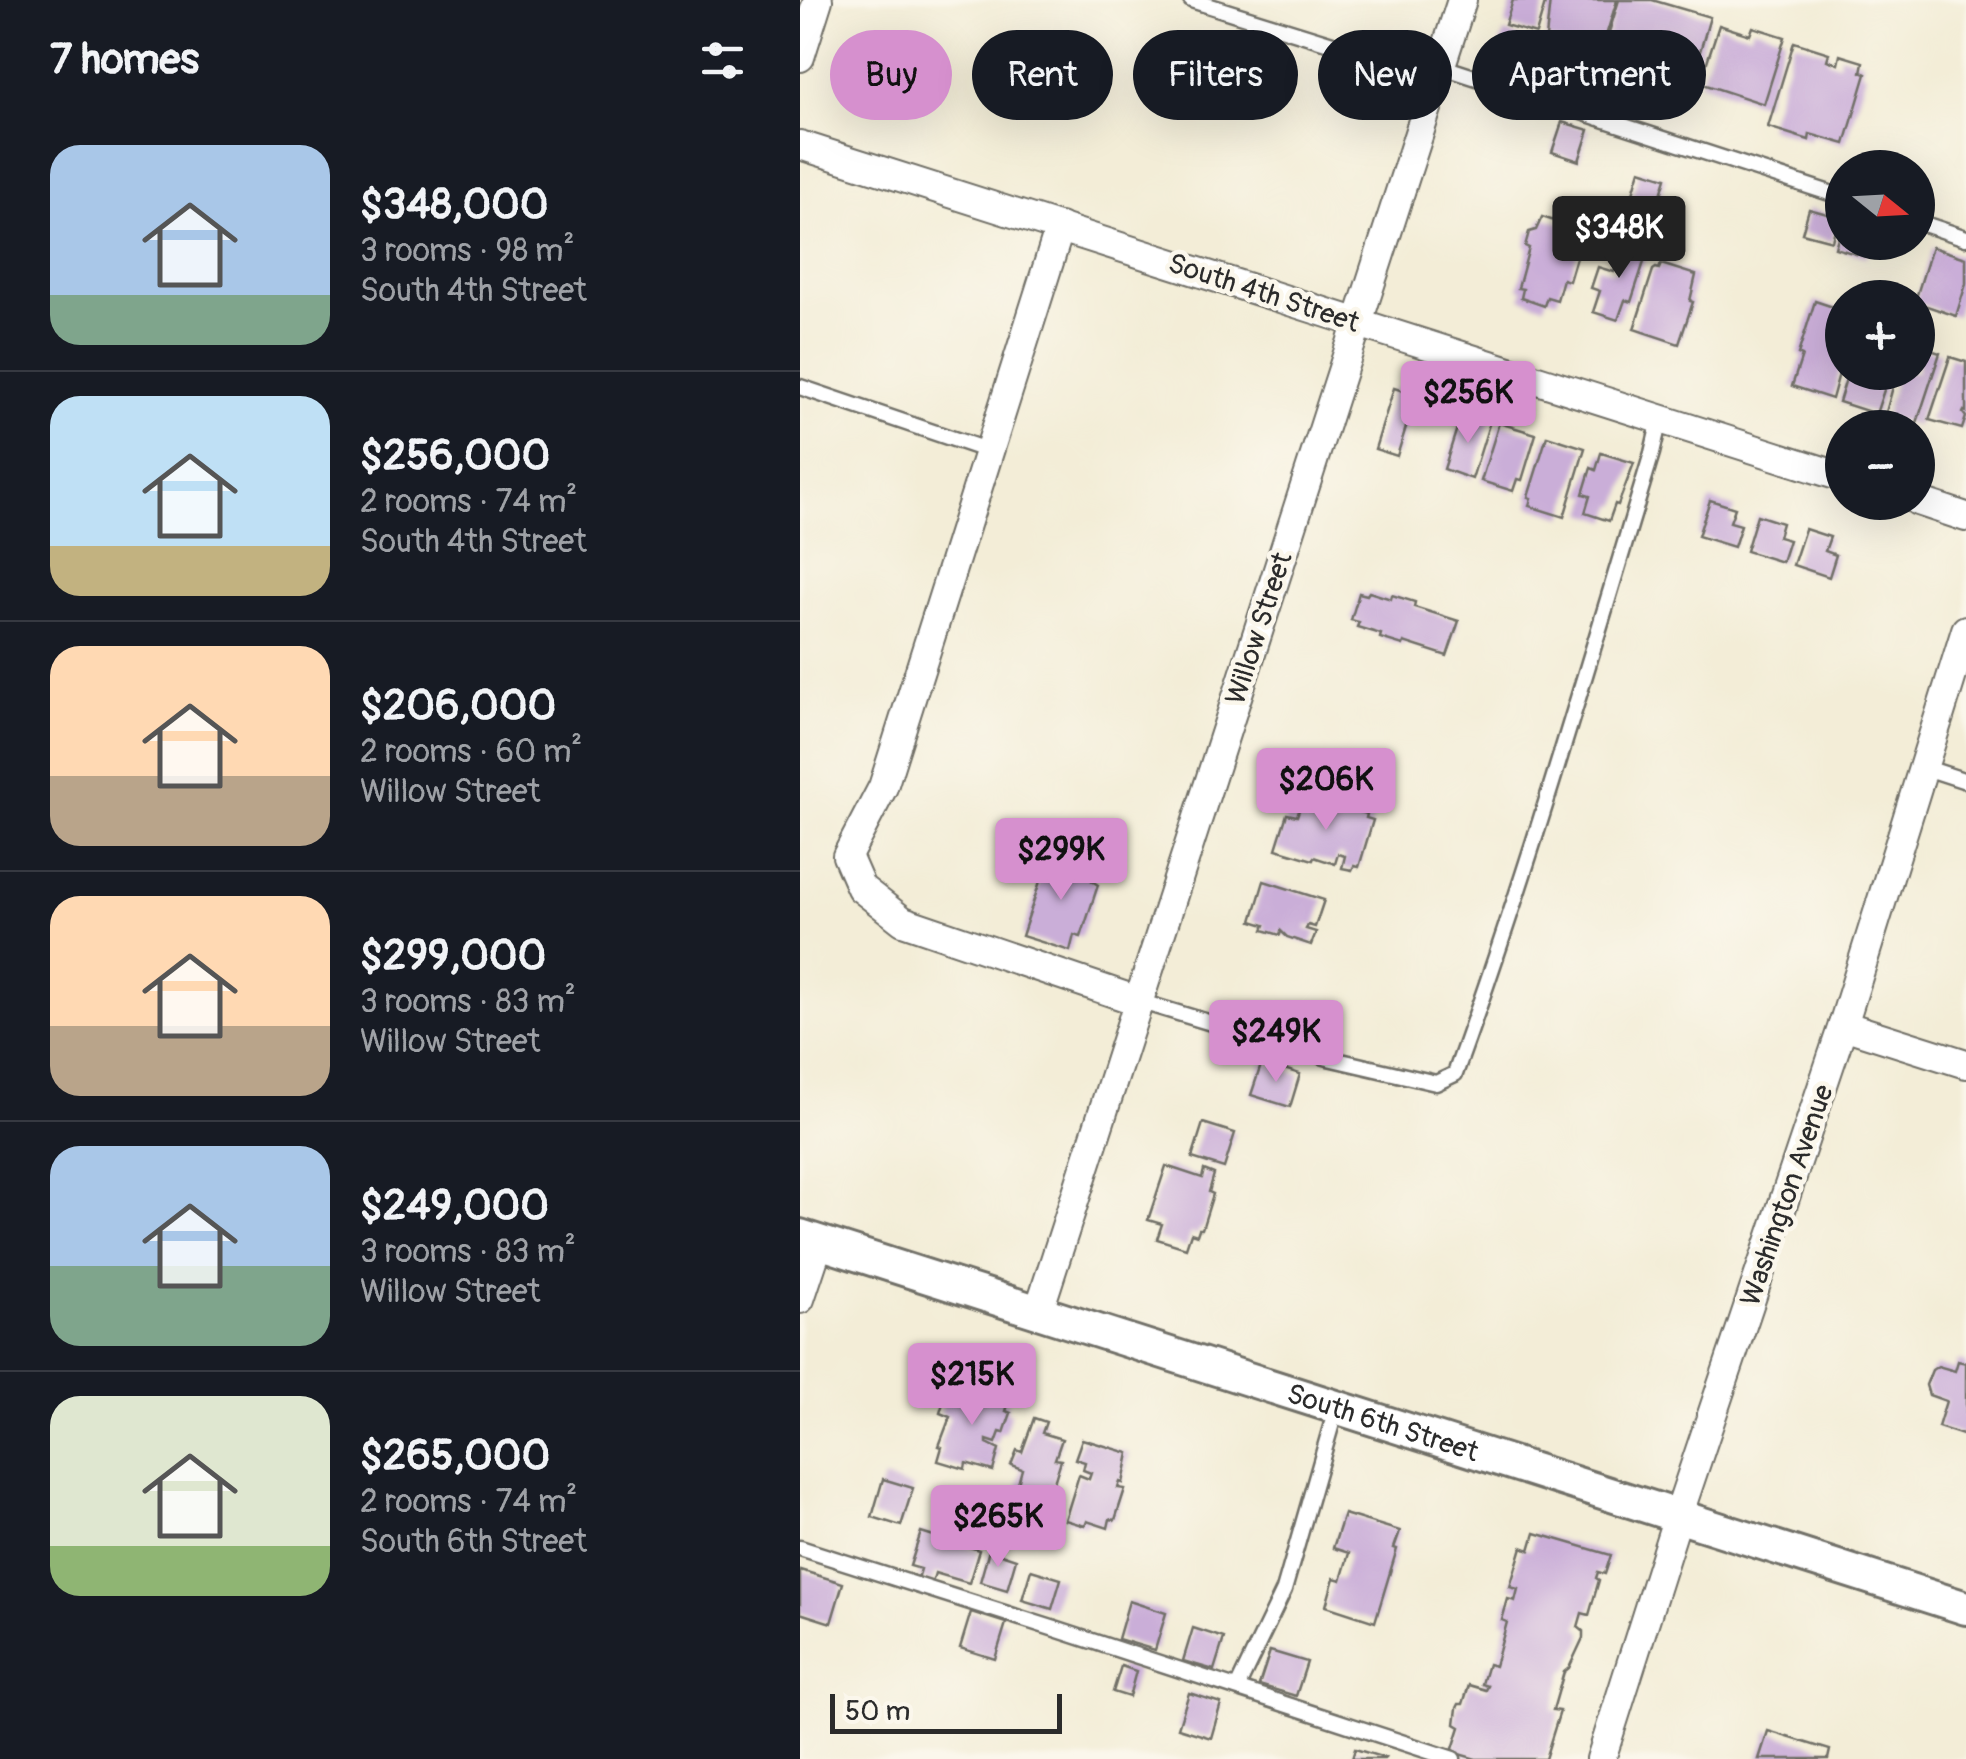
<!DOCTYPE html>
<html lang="en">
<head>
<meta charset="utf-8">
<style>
  :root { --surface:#171b24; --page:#20242c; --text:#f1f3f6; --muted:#9ea1a6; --line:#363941; --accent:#d690ce }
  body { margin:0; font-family:Pangolin,sans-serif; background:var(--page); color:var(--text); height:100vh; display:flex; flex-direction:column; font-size:38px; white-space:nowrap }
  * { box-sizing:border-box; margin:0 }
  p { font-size:32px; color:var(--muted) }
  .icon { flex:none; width:55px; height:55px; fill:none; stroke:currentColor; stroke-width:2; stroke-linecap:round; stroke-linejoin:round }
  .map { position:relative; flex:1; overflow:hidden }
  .details { display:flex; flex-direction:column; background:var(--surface); width:800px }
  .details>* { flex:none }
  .guide { position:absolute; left:30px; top:30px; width:950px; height:90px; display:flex; gap:20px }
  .needle { width:65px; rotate:108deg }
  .controls { position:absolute; left:1025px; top:150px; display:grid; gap:20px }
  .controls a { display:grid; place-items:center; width:110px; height:110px; border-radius:50%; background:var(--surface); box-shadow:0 10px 40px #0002; font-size:50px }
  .scale { position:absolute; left:30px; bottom:25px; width:232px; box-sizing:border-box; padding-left:10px; border:5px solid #2b2b2b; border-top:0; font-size:28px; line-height:35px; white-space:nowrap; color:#2b2b2b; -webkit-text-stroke:8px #fbf7ec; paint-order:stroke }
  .price { position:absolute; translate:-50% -85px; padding:0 22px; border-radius:10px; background:var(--accent); color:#111; font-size:32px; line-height:65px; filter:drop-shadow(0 2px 5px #0008) }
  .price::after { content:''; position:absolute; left:50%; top:60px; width:30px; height:22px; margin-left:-15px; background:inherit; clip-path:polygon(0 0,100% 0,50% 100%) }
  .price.current { background:#222; color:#fff }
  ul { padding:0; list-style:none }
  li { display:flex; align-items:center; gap:30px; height:250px; padding:0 50px }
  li+li { border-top:2px solid var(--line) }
  li span { display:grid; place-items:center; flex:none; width:280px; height:200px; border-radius:30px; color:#555 }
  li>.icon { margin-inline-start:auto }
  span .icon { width:120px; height:120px; fill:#fffc; stroke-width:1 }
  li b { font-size:42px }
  h2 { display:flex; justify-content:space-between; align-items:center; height:120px; padding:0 50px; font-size:42px }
  .tag { padding:0 35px; border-radius:45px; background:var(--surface); box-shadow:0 10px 40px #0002; font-size:35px; line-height:90px }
  .tag.current { background:var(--accent); color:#111 }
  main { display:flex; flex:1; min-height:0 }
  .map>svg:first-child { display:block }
  .building { fill:#caaed8 }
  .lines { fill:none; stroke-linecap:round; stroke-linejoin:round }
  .service-casing { stroke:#716f67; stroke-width:19 }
  .minor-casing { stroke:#716f67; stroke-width:32 }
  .tertiary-casing { stroke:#716f67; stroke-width:38 }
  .service { stroke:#fff; stroke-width:14 }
  .minor { stroke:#fff; stroke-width:28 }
  .tertiary { stroke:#fff; stroke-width:32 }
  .labels { text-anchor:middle; stroke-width:9; stroke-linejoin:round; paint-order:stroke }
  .street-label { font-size:28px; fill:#2b2b2b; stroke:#fbf7ec }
</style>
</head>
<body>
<main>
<section class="details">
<h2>7 homes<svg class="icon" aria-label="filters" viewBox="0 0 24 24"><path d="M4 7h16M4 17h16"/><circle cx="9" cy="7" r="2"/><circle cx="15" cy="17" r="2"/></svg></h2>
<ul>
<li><span style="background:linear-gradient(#a9c7e8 75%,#7fa58c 0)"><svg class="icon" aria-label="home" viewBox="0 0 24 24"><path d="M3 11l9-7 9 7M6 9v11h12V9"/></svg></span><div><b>$348,000</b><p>3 rooms · 98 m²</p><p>South 4th Street</p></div></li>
<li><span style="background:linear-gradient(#bfe0f5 75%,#c2b280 0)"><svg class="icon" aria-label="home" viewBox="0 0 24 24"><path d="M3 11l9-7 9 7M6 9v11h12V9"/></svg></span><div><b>$256,000</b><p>2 rooms · 74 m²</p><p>South 4th Street</p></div></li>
<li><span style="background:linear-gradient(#ffd9b3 65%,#b9a48a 0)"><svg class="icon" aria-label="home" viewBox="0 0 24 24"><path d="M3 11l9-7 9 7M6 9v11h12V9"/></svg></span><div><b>$206,000</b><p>2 rooms · 60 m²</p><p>Willow Street</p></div></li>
<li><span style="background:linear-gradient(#ffd9b3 65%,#b9a48a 0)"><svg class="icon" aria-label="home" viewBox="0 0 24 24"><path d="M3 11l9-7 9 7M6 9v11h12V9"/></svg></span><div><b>$299,000</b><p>3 rooms · 83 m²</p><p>Willow Street</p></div></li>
<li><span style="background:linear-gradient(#a9c7e8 60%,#7fa58c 0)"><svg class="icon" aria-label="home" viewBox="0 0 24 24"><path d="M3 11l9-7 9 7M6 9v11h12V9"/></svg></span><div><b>$249,000</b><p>3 rooms · 83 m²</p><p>Willow Street</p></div></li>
<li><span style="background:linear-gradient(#dfe7d0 75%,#8fb573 0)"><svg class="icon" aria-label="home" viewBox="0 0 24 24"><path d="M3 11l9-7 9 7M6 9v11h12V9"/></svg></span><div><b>$265,000</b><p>2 rooms · 74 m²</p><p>South 6th Street</p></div></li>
</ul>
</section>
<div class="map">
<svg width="1166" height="1759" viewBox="0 0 1166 1759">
  <rect width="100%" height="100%" fill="#fbf7ec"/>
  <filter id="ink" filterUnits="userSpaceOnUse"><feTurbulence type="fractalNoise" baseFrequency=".01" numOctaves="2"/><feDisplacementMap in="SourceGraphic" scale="20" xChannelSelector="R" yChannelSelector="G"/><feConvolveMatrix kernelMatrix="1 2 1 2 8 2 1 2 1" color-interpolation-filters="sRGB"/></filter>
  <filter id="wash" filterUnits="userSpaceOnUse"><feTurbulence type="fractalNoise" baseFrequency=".0048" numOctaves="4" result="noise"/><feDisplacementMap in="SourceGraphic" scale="40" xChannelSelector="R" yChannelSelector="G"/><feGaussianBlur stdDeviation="2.25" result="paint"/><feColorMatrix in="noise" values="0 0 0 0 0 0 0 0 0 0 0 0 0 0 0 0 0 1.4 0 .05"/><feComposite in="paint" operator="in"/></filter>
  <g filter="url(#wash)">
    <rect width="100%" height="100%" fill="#f3edd7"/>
    <g id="blocks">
      <g class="building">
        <path d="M713,0H746L736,34L705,25Z"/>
        <path d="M750,0H817L800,55L746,38Z"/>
        <path d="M819,0H852L910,17L896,65L807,39Z"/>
        <path d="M919,25L950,35L953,27L985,37L964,104L900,83Z"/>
        <path d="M704,33L749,47L737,86L691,72Z"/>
        <path d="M994,42L1029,53L1027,60L1038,64L1040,55L1063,62L1061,72L1066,74L1045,144L1010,134L1009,140L968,127Z"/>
        <path d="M754,47L788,58L777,96L742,85Z"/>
        <path d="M762,122L789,130L779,161L752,152Z"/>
        <path d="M840,170L866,178L856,211L830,203Z"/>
        <path d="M1009,209L1038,217L1032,241L1002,233Z"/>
        <path d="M742,217L773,227L771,233L777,235L772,252L777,254L769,281L763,279L757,300L747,297L744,306L721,298L723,289L718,288L729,248L725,246L729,232L736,230Z"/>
        <path d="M1041,227L1042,242H1070L1066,257L1035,248Z"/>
        <path d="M828,238L847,244L842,258L845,259L831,302L825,300L818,320L793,312L800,291L791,288L798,267L814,272Z"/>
        <path d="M1132,247L1166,258V284L1156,316L1118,303L1116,298Z"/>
        <path d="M861,264L896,275L890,301L893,302L879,344L834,329L853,270L856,268L859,269Z"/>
        <path d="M1015,301L1042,310V370H1040L1032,399L992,386L1002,356L998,354Z"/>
        <path d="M1118,346L1140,353L1116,426L1085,416L1094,383L1087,381L1076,414L1039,402L1048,372H1118Z"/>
        <path d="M1150,357L1166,362V412L1164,411L1163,413L1166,417L1162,429L1129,420Z"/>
        <path d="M594,388L616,395L597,456L575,449Z"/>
        <path d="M669,411L691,418L672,479L644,469L657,428L663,430Z"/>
        <path d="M699,423L736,434L722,480L717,479L713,491L681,481Z"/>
        <path d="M747,436L785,448L764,517L729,506L731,498L728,497Z"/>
        <path d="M801,453L834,463L818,505L815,504L809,521L785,513L790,496L783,494L791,468L796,470Z"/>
        <path d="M910,500L935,508L930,522L941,525L934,547L898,536Z"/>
        <path d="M957,515L982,523L978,537L989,540L982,562L946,551Z"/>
        <path d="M1005,529L1030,537L1025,551L1036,555L1029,577L993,565Z"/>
        <path d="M569,592L591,599L592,595L615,602L614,607L659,621L647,656L604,642L603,645L580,638L581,634L557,627L559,622L551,620L559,593L567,595Z"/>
        <path d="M503,798L528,806L529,802L567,814L566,818L573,820L559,867L554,866L552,870L542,868L545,856L538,854L535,864L514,857L513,860L476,849L487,814L497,816Z"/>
        <path d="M249,854L295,869L292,881L298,885L281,937L274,935L270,951L222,936Z"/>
        <path d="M464,881L524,900L515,927L508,925L506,929L516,932L511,945L487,937L481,931L480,935L463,930L465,925L452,921Z"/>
        <path d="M462,1062L500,1074L490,1107L451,1095Z"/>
        <path d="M403,1123L435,1133L424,1168L392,1158Z"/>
        <path d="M366,1166L402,1178L404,1170L414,1174L409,1192L413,1194L402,1229H399L397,1235L391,1233L386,1248L357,1239L362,1224L348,1220Z"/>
        <path d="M1158,1361L1166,1363V1436L1138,1427L1146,1401L1129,1395L1126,1385L1132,1370L1138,1366L1155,1371Z"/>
        <path d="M149,1383L209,1402L206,1411L211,1413L204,1433L200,1432L196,1443L187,1440V1443L199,1449L193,1471L166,1463L165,1469L138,1461L142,1447L139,1446L150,1417L140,1413Z"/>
        <path d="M234,1418L246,1422L242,1433L262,1439L255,1459L261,1460L246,1508L238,1520L217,1514L219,1508L212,1506L222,1469L211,1465L217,1450L222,1452Z"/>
        <path d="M282,1439L329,1453L323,1483L320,1482L318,1488L325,1489L315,1520L310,1519L308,1528L287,1521L285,1526L265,1520L279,1475L289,1479L291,1473L283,1470L285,1462L275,1459Z"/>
        <path d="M83,1479L113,1488L101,1526L72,1517Z"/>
        <path d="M544,1514L600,1531L594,1548L597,1549L575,1622L526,1606L534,1578L541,1580L549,1553L533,1548Z"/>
        <path d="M121,1532L179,1550L169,1583L135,1573L132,1583L118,1579L121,1569L110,1566Z"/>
        <path d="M735,1533L811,1555L805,1574L798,1572L796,1578L799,1580L789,1615L782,1613L778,1627L783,1631V1638L769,1668L764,1672L753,1710L760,1711L745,1759H676L652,1752L660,1727L655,1724L657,1708L659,1704H663L669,1685L686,1690L688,1686L682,1684L688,1664L695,1666L707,1622L702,1620L708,1599L715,1601L718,1589L710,1587L722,1547L730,1550Z"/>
        <path d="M189,1550L216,1559L207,1590L180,1582Z"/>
        <path d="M0,1570L43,1583L31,1623L0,1613Z"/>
        <path d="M231,1570L261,1579L252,1609L222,1600Z"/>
        <path d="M329,1601L366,1613L355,1650L318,1639Z"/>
        <path d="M171,1612L206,1623L195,1659L160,1648Z"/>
        <path d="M393,1628L424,1638L414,1670L383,1661Z"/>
        <path d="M470,1651L507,1662L496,1696L459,1685Z"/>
        <path d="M321,1666L336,1671L329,1697L313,1692Z"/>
        <path d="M389,1693L421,1703L411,1738L378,1728Z"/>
        <path d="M968,1731L1030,1750L1028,1759H959Z"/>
        <path d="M555,1749L585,1758L584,1759H552Z"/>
      </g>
    </g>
  </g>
  <g filter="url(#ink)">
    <use href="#blocks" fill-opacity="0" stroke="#716f67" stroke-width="2.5"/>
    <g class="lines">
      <defs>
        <g id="service">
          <path d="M391,0L613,69L640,66L1042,197"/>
          <path d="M1118,222L1166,238"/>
          <path d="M0,387L189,451"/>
          <path d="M1123,767L1166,781"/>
          <path d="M338,1001L528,1058L636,1083L655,1074C729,870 789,661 852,453L860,419"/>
          <path d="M0,1548L255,1629L653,1759"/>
          <path d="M437,1688L484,1590L536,1409"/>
        </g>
        <g id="minor">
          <path d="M0,57L18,0"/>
          <path d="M0,145L1042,477"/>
          <path d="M260,227L83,787L47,856L61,888L103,921L338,1001"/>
          <path d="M1118,501L1166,517"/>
          <path d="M1043,1025L1166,1064"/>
          <path d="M0,1299L19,1242"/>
          <path d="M238,1313L662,0"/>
          <path d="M801,1759L878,1516L1043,1025L1166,630"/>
        </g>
        <g id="tertiary">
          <path id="s1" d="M0,1236L1166,1608"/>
        </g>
      </defs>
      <use href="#service" class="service-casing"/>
      <use href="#minor" class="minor-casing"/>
      <use href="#tertiary" class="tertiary-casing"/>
      <use href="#service" class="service"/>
      <use href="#minor" class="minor"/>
      <use href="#tertiary" class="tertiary"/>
    </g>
  </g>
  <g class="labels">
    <g class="street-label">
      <text transform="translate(464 292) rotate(18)" y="10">South 4th Street</text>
      <text transform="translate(458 628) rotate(-72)" y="10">Willow Street</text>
      <text transform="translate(986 1195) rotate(-71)" y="10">Washington Avenue</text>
      <text dy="10" stroke="none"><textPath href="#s1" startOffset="612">South 6th Street</textPath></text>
    </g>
  </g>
</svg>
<div class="controls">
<a><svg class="needle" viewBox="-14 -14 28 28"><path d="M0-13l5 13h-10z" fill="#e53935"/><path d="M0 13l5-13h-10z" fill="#9ea1a6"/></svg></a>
<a>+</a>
<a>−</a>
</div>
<div class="scale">50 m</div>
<b class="price current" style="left:819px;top:281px">$348K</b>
<b class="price" style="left:668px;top:446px">$256K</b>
<b class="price" style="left:526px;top:833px">$206K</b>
<b class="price" style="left:261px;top:903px">$299K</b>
<b class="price" style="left:476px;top:1085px">$249K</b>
<b class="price" style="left:172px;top:1428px">$215K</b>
<b class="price" style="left:198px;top:1570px">$265K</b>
<div class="guide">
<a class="tag current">Buy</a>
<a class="tag">Rent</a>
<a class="tag">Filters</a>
<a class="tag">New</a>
<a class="tag">Apartment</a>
</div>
</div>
</main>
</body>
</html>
